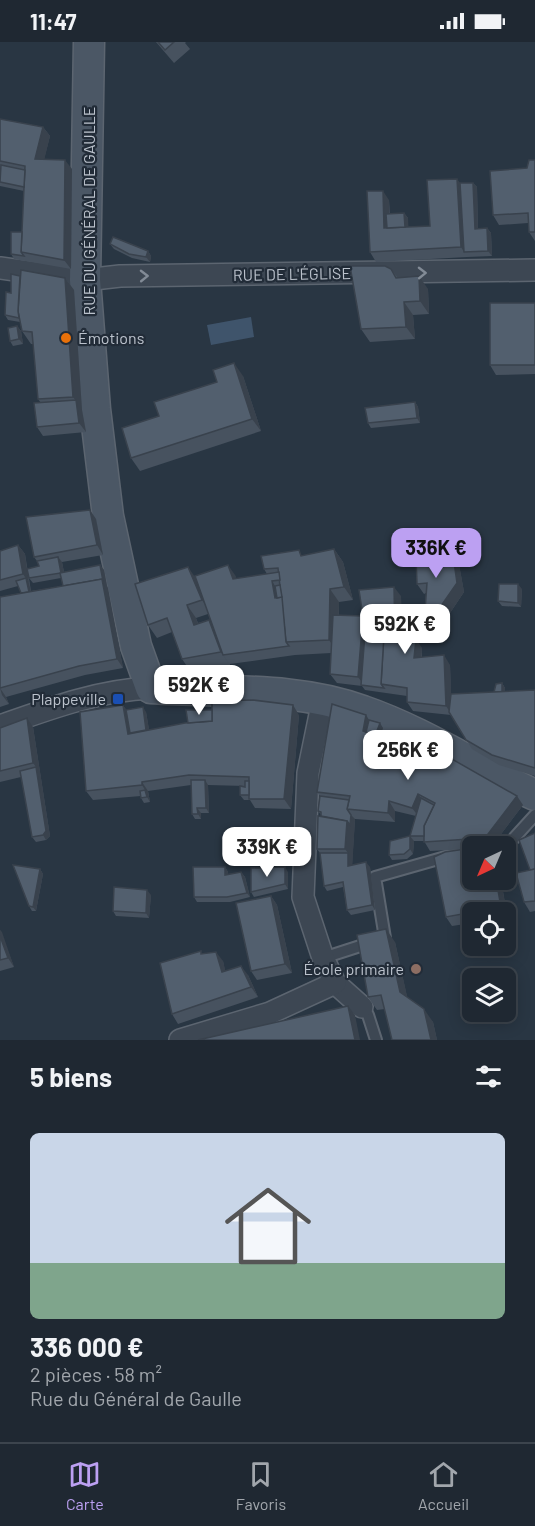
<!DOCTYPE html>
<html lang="fr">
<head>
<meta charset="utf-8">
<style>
  :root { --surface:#1f2832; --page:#2c343e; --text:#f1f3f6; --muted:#a1a6ac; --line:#3c444d; --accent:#bca0f2 }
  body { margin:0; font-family:Barlow,sans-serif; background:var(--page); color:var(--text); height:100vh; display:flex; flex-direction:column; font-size:22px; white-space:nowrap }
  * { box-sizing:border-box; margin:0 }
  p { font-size:20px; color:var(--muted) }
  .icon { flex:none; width:33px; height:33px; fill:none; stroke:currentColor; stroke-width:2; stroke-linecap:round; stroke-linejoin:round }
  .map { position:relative; height:998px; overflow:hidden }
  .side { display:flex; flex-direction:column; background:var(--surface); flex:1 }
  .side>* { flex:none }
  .needle { width:39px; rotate:224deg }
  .controls { position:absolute; left:462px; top:794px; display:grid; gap:12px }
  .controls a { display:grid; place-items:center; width:54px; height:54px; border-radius:9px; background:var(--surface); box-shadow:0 3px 15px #0003,0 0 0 2px var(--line); font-size:30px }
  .price { position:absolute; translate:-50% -51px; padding:0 14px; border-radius:12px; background:#fff; color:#222; font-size:20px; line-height:39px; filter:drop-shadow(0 2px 3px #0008) }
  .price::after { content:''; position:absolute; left:50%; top:36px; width:18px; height:14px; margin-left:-9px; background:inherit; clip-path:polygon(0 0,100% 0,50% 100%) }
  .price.current { background:var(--accent); color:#111 }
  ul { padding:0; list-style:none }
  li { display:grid; align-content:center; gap:12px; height:318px; padding:0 30px }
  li+li { border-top:2px solid var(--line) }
  li span { display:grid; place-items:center; height:186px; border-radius:9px; color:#555 }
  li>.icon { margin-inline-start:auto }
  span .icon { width:108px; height:108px; fill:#fffc; stroke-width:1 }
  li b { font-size:26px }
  h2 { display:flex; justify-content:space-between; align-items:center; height:72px; padding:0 30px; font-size:26px }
  .status { display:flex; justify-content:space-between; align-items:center; height:42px; padding:0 30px; background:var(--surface); direction:ltr }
  .status svg { height:16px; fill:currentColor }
  .tab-bar { display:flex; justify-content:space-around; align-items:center; height:84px; border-top:2px solid var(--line); background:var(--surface); font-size:16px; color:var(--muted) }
  .tab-bar a { display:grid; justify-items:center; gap:3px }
  .tab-bar .current { color:var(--accent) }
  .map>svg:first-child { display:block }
  .water { fill:#3f546b }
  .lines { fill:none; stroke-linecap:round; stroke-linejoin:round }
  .lane-casing { stroke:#5c6570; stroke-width:14 }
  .street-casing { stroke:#5c6570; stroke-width:24 }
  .secondary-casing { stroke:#5c6570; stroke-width:33 }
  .lane { stroke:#3d4753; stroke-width:10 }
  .street { stroke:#3d4753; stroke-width:21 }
  .secondary { stroke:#4b5765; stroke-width:30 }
  .wall { fill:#47525f; fill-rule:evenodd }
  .shaded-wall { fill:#39424d }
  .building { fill:#525f6e; stroke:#39424d; stroke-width:1.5 }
  .oneway { stroke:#828b96 }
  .food-dot { fill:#e8710a; stroke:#222c38; stroke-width:2 }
  .transit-dot { fill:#1a4fb4; stroke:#222c38; stroke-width:2 }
  .education-dot { fill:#8d6e63; stroke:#222c38; stroke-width:2 }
  .labels { text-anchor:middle; stroke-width:4.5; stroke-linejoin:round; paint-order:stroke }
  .street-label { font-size:16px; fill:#bbc2cc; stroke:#222c38 }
  .poi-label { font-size:16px; fill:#bbc2cc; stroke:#222c38; text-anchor:end }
</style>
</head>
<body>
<div class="status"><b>11:47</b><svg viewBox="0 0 49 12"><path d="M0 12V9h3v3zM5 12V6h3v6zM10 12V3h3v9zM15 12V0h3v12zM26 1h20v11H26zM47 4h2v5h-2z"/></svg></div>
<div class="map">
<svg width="535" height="998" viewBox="0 0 535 998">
  <rect width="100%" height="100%" fill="#293643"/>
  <path class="water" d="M251,275L254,295L211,303L207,283Z"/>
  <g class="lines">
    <defs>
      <g id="lane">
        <path d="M506,805L535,773"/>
        <path d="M323,916L385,896L375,835L449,814L472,812"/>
        <path d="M362,965L368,973L376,998"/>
      </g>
      <g id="street">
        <path d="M0,226L85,238L120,234L535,228"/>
        <path d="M323,658L308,731L303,855L323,916L335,941L362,965"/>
        <path d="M0,684C48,667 99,648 151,646"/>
        <path d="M180,998L270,971L335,941"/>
      </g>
      <path id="secondary" d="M89,0L85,238L95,367L108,474L136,604L151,646C221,651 296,644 363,669C424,690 477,726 535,753"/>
    </defs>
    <use href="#lane" class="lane-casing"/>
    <use href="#street" class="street-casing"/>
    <use href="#secondary" class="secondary-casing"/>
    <use href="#lane" class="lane"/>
    <use href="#street" class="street"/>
    <use href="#secondary" class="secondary"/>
  </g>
  <g class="wall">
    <path d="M156,0H186L185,1L190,7L174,21Z"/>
    <path d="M0,77L43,85L50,94L44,117L72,127L71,227L14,217L11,212L22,190L24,149L0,144Z"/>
    <path d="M535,118V199L529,190L528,181L499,183L493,173L527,126Z"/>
    <path d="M460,141H473L477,145L478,187L487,186L491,191L492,214L467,215L376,220L370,210L389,158L390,172L404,171L408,176V185L430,184Z"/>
    <path d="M110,202L148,209L151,214L150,220L132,216L114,207Z"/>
    <path d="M391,227L398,236L428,247L429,272L413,273L415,297L370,300L361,287Z"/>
    <path d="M20,234L65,236L74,248L82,368L86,390L43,394L37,385L41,361L38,357L33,302H31L22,289L20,280L8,278L5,273L11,251Z"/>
    <path d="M535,261V332L496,333L490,323Z"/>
    <path d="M17,284L21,289L23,302L13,304L10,299Z"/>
    <path d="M243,334L261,389L140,429L131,416L159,374Z"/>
    <path d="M415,360L418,365L420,381L371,386L368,381Z"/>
    <path d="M96,477L103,513L62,520L64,530L100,523L104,528L123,626L85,633L6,655L9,662L0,665V555L21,551L18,544L0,549V509L18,503L25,512L31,549L63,544L61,536L33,541L29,536L39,524L37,519L34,515Z"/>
    <path d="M334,507L343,520L353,558L339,560V573L363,574L401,554L402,596L422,606V615L450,623L451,652L494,650L502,641L505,646V650L535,648V734L499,723L472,707L451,673L413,669L407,660V654L365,648L362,644L337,641L330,632L331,611L295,613L230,622V623L191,630L182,617L172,590L157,596L148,583L195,534L235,533L236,537L267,532L264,527L303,514ZM208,572L212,582L209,578L198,581L196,576Z"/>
    <path d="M455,512L458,517L464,550L448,574L449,595L430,594L427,589L428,573L425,569L426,551L424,552L417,542Z"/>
    <path d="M522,547L521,565L502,564L498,559Z"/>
    <path d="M123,663L126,668L146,670L149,688L299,673L291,767L255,766L250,758H244L240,753L245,744L208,743L209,771H201V777H195L192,772L191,743L148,749L150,760L144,761L141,756V754L93,758L86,749Z"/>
    <path d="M366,673L369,678L383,686L380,695L523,763L492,804H472V837H501L509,885H506V870H472V881L452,884L446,875L470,807L430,809L424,799H414L413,812L407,817L392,818L389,813L410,794L416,774L395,769V780L355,777L352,823L370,825L375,868L351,873L347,868L343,845L327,849L324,844L320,811L317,807L321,773L318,769L320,754L317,750Z"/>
    <path d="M33,685L50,794L46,798L36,800L32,795L21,735L0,740V686Z"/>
    <path d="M535,791V869L530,870L524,860Z"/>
    <path d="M225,825L228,830V833L241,830L245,835L250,855L230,860H197L194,855Z"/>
    <path d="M40,827L43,832L36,869H32L29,864Z"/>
    <path d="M288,830V847L254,855L251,850Z"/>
    <path d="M151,853L149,876L116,874L113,869Z"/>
    <path d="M271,854L277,863L292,931L257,938L251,929Z"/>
    <path d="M0,888L14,925L0,929Z"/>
    <path d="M395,900L407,955L433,980L437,998H392L385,967L377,968L368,955Z"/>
    <path d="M203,912L223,919L225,929L248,933L258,955L178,982L172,972Z"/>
  </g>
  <g class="shaded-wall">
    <path d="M43,85L50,94L42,127L35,117Z"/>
    <path d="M65,118L72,127L71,227L64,218Z"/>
    <path d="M457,137L464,146V210L467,215L461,205Z"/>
    <path d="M473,141L477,145L478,192L475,187Z"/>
    <path d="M383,149L389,158L390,191L384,186Z"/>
    <path d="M404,171L408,176L409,195L405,190Z"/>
    <path d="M487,186L491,191L492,214L488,209Z"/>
    <path d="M148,209L151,214L150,220L146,215Z"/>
    <path d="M419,234L428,247L429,272L420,259Z"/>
    <path d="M65,236L74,248L82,368L86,390L79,381L76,359L73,355Z"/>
    <path d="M404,260L413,273L415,297L406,285Z"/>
    <path d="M17,284L21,289L23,302L19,297Z"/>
    <path d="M234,321L243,334L261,389L252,377Z"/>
    <path d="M415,360L418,365L420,381L417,376Z"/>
    <path d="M90,468L96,477L103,513L97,503Z"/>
    <path d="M18,503L25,512L29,541L23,532Z"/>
    <path d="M334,507L343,520L353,558L344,545Z"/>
    <path d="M455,512L458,517L459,522L456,517Z"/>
    <path d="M453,513L459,522L464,550L448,574V578L442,569L441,564Z"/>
    <path d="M58,515L62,520L65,536L61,531Z"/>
    <path d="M100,523L104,528L107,544L108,546L123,626L117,617L102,537Z"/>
    <path d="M228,523L235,533L240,546L233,537Z"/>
    <path d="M188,525L197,538L211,571L202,558Z"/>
    <path d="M26,536L29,541L33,559L30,554Z"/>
    <path d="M272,539L278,549L280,560L275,556Z"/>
    <path d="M518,542L522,547L521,565L518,561Z"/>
    <path d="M394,545L401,554L402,605L395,596Z"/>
    <path d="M330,547L339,560L338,611L329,598Z"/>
    <path d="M187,563L196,576L203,596L194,583Z"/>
    <path d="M445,573L448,578L449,595L446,590Z"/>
    <path d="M363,574L370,583L364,643L358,635Z"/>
    <path d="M209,578L218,590L223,613L230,623L221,610Z"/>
    <path d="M416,597L422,606L421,625L414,616Z"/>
    <path d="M444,613L450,623L452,673L446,664Z"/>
    <path d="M502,641L505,646V659L501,654Z"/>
    <path d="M0,646L6,655L9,662L2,653Z"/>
    <path d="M123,663L130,673L134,696L128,692Z"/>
    <path d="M293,663L299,673L291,767L284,757Z"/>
    <path d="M143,665L146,670L151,698L147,693Z"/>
    <path d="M366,673L372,683L370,695L363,689Z"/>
    <path d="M27,676L33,685L50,794L46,798L43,793L36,725L33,721Z"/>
    <path d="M380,681L383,686L378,702L374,697Z"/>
    <path d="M205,738L208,743L209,771L206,766Z"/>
    <path d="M142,740L148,749L150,760L147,755L145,748L142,743Z"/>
    <path d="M418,752L425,761L419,775L412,766Z"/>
    <path d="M517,754L523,763L492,804H491L485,796Z"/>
    <path d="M389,759L395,769V780L388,771Z"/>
    <path d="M197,766L201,771V777L198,772Z"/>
    <path d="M351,773L355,777L352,829L348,824V811L345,807L347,779Z"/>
    <path d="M410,794L414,799L413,812L410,807Z"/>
    <path d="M366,820L370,825L375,868L372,863Z"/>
    <path d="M225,825L228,830L229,838L225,833Z"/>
    <path d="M285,825L288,830V847L285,842Z"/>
    <path d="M40,827L43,832L36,869L33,865Z"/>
    <path d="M241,830L245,835L250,855L247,851Z"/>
    <path d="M496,837H501L507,875L506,870H504L501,865Z"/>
    <path d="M147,848L151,853L149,876L146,871Z"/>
    <path d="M271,854L277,863L292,931L285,922Z"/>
    <path d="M506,873L507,875L509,885L506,880Z"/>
    <path d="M386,887L395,900L409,963L400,950Z"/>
    <path d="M0,888L2,890L14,925L8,916L0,894Z"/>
    <path d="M216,910L223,919L228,940L222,930Z"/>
    <path d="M241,924L248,933L258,955L251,945Z"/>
    <path d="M348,964L355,973L360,998H355Z"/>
    <path d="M424,967L433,980L437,998H431Z"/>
  </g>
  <g class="building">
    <path d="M158,0H174L165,8Z"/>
    <path d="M0,77L43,85L35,117L65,118L64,218L21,210L25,124L0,119Z"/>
    <path d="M529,118H535V190H529L528,171L493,173L490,129L527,126Z"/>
    <path d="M1,123L25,128L24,145L0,140Z"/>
    <path d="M457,137L461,205L370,210L367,149H383L384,186L430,184L427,138Z"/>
    <path d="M460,141H473L475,187L487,186L488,209L464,210Z"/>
    <path d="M404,171L405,185L387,186L386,172Z"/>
    <path d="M11,190H22L21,210L24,214L11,212Z"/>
    <path d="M113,195L148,209L146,215L129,212L110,202Z"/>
    <path d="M350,224H385L391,227L396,236L419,234L420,259L404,260L406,285L361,287Z"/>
    <path d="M21,228L65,236L73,355L38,357L32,290L22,289L18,269Z"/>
    <path d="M11,232L20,234L18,269L19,276L5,273L6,250L11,251Z"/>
    <rect x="490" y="261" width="45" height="62"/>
    <path d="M17,284L19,297L10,299L8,286Z"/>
    <path d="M234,321L252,377L131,416L122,386L159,374L154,360L217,340L213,328Z"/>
    <path d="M76,358L79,381L37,385L34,361Z"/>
    <path d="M415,360L417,376L368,381L365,366Z"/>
    <path d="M90,468L97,503L34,515L26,475Z"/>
    <path d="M18,503L23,532L0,538V509Z"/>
    <path d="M334,507L344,545L330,547L329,598L286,600L278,526L264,527L261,514L299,508L301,514Z"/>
    <path d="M453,513L457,541L441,564L442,569H425L427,541L417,542L416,514Z"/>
    <path d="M58,515L61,531L29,536L27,527L39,524L37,519Z"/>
    <path d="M100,523L103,539L102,537L63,544L60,531Z"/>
    <path d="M228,523L233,537L279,530L280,538L272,539L275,556L282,555L286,600L289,604L223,613L195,534Z"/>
    <path d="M188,525L202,558L187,563L194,583L209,578L221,610L182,617L167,576L148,583L135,542Z"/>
    <path d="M26,536L29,550L21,551L16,539Z"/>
    <path d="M102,537L117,617L79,624L0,646V555Z"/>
    <path d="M499,542H518V561L498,559Z"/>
    <path d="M280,543L282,555L277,556L275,544Z"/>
    <path d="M394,545L395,596L416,597L414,616L444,613L446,664L407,660V646L381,642L385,573L363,574L359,548Z"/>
    <path d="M333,573L363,574L358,635L330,632Z"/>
    <path d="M428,573H445L446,590L427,589Z"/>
    <path d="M385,577L381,642L384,646L361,643L366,578Z"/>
    <path d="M502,641V650H494L496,642Z"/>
    <path d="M535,648V726L492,713L466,698L449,670L451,652Z"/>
    <path d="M253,658L293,663L284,757H249V735L189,733L142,740V743L86,749L80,670L123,663L128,692L185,681L212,679V659Z"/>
    <path d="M332,662L366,673L363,689L433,714L436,708L517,754L485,796L424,800V784L435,761L418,752L412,766L389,759L388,771L347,767L350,754L317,750Z"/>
    <path d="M143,665L146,688L130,691L126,668Z"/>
    <path d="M186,668H212V679L188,681Z"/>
    <path d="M27,676L33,721L0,729V686Z"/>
    <path d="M369,678L380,681L375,694L366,690Z"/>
    <path d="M36,725L46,789L43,793L32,795L20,729Z"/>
    <path d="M191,738H205L206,766H197L198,772H192Z"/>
    <path d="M245,739H249V753H240V744L245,745Z"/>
    <path d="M145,748L147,755L141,756L140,749Z"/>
    <path d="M320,754L349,758L347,767L351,773L350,783L347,779L321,774V770L318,769Z"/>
    <path d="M421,756L434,763L424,784V794H410V807L404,812L389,813L390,799L410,794Z"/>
    <path d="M318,774L347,779L345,807H317Z"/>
    <path d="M535,791V827L530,828L519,798Z"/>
    <path d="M472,806V837H496L501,865L446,875L434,815L445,810Z"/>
    <path d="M320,811H348V824L366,820L372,863L347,868L343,840L324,844Z"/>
    <path d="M13,823L40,827L33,865L29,864Z"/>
    <path d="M193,825H225V833L241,830L247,851L227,855H194Z"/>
    <path d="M285,825V842L251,850V826Z"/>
    <path d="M535,827V859L524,860L516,831Z"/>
    <path d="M114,845L147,848L146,871L113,869Z"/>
    <path d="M271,854L285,922L251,929L236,861Z"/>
    <path d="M386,887L400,950L424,967L431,998H392L381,953L368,955L357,893Z"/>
    <path d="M0,894L8,916L0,918Z"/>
    <path d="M201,909V912L216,910L222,930L241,924L251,945L172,972L160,921Z"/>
    <path d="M348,964L355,998H198Z"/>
  </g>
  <defs><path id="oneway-chevron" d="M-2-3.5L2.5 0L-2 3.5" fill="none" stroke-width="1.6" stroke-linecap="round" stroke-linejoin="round" transform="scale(1.5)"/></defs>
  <g class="oneway">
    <use href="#oneway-chevron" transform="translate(422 231) rotate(-1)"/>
    <use href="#oneway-chevron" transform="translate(144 234) rotate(-1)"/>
  </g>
  <circle class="food-dot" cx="66" cy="296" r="6"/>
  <rect class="transit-dot" x="112" y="651" width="12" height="12" rx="3"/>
  <circle class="education-dot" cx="416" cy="927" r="6"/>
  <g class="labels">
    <g class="street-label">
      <text transform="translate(89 169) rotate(-90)" y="6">RUE DU GÉNÉRAL DE GAULLE</text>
      <text transform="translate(292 232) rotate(-1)" y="6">RUE DE L'ÉGLISE</text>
    </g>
    <g class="poi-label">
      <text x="78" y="302" text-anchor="start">Émotions</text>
      <text x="106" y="663">Plappeville</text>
      <text x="404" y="933">École primaire</text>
    </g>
  </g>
</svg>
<div class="controls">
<a><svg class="needle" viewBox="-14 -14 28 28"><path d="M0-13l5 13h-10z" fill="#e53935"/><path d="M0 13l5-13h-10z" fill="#a1a6ac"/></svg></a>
<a><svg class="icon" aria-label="locate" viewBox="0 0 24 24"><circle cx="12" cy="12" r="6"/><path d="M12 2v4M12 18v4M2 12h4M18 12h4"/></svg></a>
<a><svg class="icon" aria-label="layers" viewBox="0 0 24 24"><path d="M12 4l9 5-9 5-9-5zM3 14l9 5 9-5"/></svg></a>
</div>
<b class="price current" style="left:436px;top:537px">336K €</b>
<b class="price" style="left:405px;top:613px">592K €</b>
<b class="price" style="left:199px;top:674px">592K €</b>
<b class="price" style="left:408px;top:739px">256K €</b>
<b class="price" style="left:267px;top:836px">339K €</b>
</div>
<section class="side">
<h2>5 biens<svg class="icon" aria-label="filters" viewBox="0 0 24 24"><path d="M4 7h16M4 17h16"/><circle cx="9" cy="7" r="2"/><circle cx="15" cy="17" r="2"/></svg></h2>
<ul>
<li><span style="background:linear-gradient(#c9d6e8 70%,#7fa58c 0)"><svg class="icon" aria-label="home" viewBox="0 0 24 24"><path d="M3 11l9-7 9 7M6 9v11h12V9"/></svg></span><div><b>336 000 €</b><p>2 pièces · 58 m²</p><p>Rue du Général de Gaulle</p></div></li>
</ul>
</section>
<nav class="tab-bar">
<a class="current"><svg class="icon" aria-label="map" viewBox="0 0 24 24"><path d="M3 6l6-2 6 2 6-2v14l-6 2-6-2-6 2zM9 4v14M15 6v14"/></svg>Carte</a>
<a><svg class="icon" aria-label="saved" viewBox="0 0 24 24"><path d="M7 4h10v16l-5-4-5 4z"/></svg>Favoris</a>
<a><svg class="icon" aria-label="home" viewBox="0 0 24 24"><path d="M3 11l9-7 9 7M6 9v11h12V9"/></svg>Accueil</a>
</nav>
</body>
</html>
